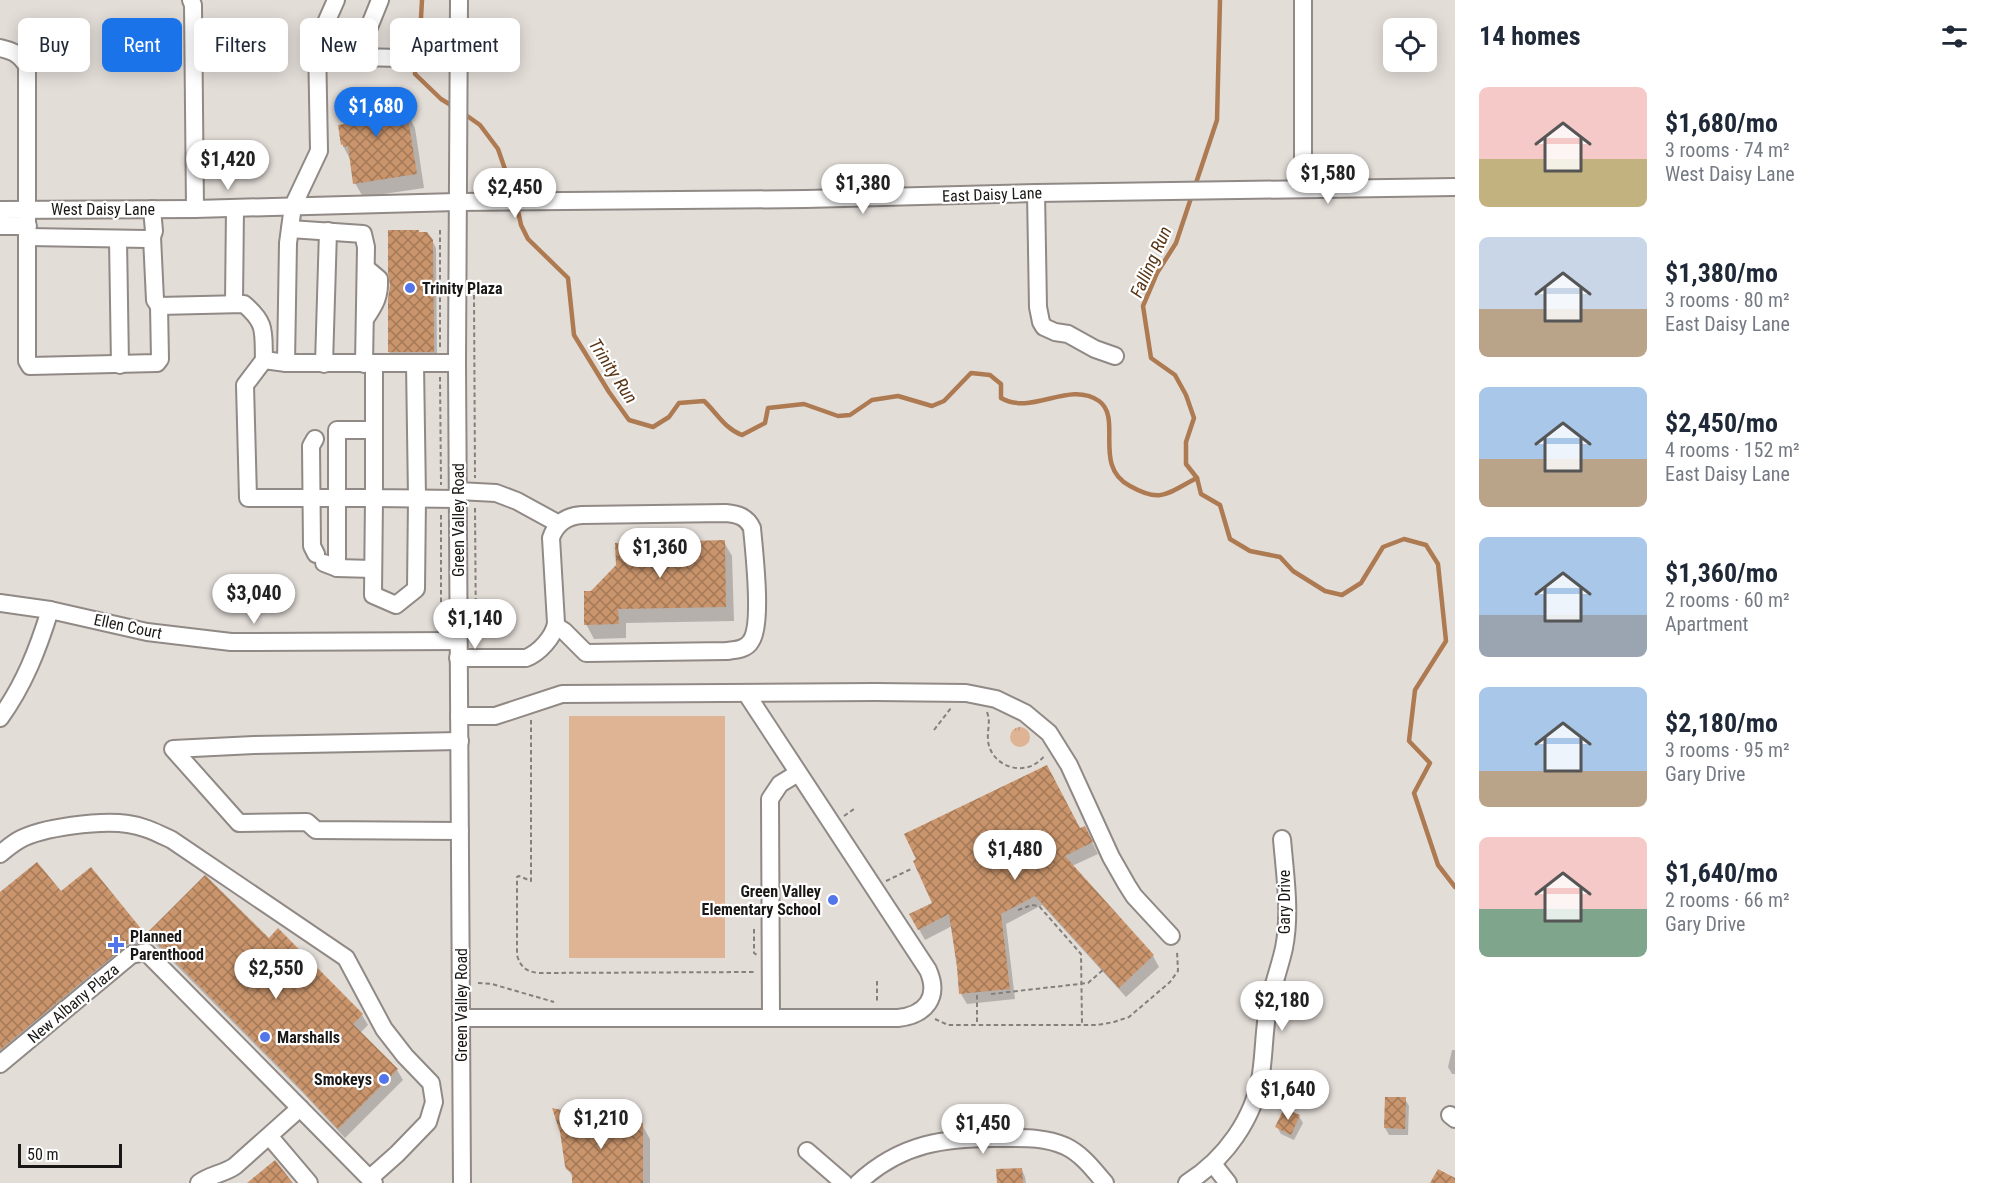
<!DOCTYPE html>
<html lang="en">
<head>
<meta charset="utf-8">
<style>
  :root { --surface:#fff; --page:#f6f6f7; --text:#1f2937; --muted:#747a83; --accent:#1a73e8 }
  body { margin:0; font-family:"Roboto Condensed",sans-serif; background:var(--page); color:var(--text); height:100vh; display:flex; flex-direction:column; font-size:22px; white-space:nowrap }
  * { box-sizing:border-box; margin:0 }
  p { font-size:20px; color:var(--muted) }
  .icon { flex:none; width:33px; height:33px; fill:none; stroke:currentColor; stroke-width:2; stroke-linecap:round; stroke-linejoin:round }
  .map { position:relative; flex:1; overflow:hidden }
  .side { display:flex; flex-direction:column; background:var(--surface); width:540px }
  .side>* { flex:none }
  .banner { position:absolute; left:18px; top:18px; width:570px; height:54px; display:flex; gap:12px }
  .buttons { position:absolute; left:1383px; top:18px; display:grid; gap:12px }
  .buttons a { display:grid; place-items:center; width:54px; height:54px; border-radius:9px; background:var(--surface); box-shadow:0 3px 15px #0003; font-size:30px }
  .scale { position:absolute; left:18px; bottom:15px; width:104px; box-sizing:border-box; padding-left:6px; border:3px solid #1a1816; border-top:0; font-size:16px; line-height:21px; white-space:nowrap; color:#1a1816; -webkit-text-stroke:4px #fff; paint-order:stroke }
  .price { position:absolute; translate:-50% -51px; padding:0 14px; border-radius:21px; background:#fff; color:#222; font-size:20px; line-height:39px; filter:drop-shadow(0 2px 3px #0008) }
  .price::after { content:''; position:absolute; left:50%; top:36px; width:18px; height:14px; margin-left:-9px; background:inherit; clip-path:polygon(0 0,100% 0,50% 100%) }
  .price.on { background:var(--accent); color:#fff }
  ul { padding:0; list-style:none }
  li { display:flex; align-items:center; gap:18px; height:150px; padding:0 24px }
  li span { display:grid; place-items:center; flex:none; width:168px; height:120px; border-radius:9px; color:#555 }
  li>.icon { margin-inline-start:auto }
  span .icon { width:72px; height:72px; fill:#fffc; stroke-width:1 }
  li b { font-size:26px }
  h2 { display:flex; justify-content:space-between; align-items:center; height:72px; padding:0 24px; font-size:26px }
  .pill { padding:0 21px; border-radius:9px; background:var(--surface); box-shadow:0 3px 15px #0003; font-size:21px; line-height:54px }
  .pill.on { background:var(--accent); color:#fff }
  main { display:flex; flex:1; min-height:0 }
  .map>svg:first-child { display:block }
  .grass { fill:url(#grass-tufts) }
  .pitch { fill:#dfb495 }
  .shadow { fill:#0003 }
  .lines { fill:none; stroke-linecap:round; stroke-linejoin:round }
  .stream { stroke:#ae7a52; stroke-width:4.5 }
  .building { fill:url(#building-cross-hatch) }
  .minor-casing { stroke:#908985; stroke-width:20 }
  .path { stroke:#85807d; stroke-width:2; stroke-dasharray:4.5 3; stroke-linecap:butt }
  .minor { stroke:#fff; stroke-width:16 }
  .poi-dot { fill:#5375ea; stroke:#fff; stroke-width:2 }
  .labels { text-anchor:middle; stroke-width:4.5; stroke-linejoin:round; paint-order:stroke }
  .street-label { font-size:16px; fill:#1a1816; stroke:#fff }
  .poi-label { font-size:16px; font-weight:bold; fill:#1a1816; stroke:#fff; text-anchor:start }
  .water-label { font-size:18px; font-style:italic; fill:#5a3617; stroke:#fff }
</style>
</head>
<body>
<main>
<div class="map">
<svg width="1455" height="1183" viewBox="0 0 1455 1183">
  <defs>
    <pattern id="grass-tufts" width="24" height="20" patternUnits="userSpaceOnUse" patternTransform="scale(1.5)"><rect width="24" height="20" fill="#dfb495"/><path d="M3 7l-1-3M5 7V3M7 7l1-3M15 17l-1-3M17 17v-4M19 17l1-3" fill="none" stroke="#bf9a80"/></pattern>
    <pattern id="building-cross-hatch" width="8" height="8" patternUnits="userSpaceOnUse" patternTransform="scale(1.5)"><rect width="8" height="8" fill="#ca956c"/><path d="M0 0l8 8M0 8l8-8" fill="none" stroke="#a37958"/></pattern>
  </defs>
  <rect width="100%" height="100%" fill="#e3ddd8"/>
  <circle class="grass" cx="1020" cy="737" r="10"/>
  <rect class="pitch" x="569" y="716" width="156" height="242"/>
  <g class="shadow">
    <path d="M383,90L391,105L393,115L407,113L415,128L424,188L363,197L355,183L350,159L342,144L346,126Z"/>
    <path d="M432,240L436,248L437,359H393L389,352V299Z"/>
    <path d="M724,542L732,556L734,621L626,623V638L594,639L586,624L591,592Z"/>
    <path d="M1080,830L1090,838L1098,854L1072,866L1153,956L1159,967L1126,997L1042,905L1006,924L1015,999L967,1004L961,994L952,926L925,940L911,915Z"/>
    <path d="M91,869L142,932L148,943L0,1064V894L61,893Z"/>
    <path d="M149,933L269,940L362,1015L368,1025L360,1033L397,1070L403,1080L345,1138L303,1093L155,944Z"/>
    <path d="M1452,1050H1455V1074H1452L1448,1067Z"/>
    <path d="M1405,1099L1409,1106L1408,1135H1389L1385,1128Z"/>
    <path d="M584,1116L589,1126L642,1125L650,1139V1183H574V1179L568,1169L561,1132Z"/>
    <path d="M1299,1116L1303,1123L1294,1140L1281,1134L1277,1127Z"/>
    <path d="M1022,1170L1025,1177L1026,1183H998Z"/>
  </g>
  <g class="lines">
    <g class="stream">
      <path d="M422,0L421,18L415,38V74L441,99L454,107"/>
      <path d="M1220,0L1217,120L1176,243L1157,273L1143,306L1151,358L1175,375L1186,395L1194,418L1186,442V464L1197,478L1201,494L1220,505L1230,539L1250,551L1280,557L1293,571L1325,591L1342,595L1361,583L1383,547L1404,539L1426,545L1438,564L1446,641L1415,690L1409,741L1430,763L1414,793L1438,865L1455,887"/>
      <path d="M463,113L480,125L498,149L515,198"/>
      <path d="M517,206L521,225L528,239L568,278L574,335L609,392L629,420L653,427L669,417L679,403L704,401C717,413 725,429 742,435L765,423L768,408L804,404L838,416L850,415L872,400L898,396L932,406L944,401L971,373L990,375L1001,384V398C1032,416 1069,380 1099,401C1123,418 1092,466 1130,486C1162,504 1167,493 1197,478"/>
    </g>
  </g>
  <g class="building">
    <path d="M384,89L388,114L407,112L417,174L353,184L348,146L343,147V144L341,145L338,125L345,124L340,95Z"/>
    <path d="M388,230H419V232H427L433,240L434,352H388V299L390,285L388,273Z"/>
    <path d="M725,540L726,607L618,609L619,624L584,625V591H591L616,565L615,543Z"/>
    <path d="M1047,765L1080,828L1085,826L1093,842L1065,856L1154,955L1119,988L1035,896L1001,914L1010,989L959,994L957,967L949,914L918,930L909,914L932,903L913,861L916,859L904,834Z"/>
    <path d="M37,862L61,891L91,867L143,931L0,1050V892Z"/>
    <path d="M205,875L269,938L278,928L363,1014L353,1024L398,1069L338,1129L295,1083L147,933Z"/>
    <path d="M1385,1097H1406L1405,1129L1384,1128Z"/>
    <path d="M552,1108L585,1115L581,1124L643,1123V1183H572V1173L566,1169L565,1166L560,1132Z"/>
    <path d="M1284,1108L1300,1115L1291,1135L1275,1127Z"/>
    <path d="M275,1160L293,1183H247Z"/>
    <path d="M1022,1168L1023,1183H997L996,1169Z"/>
    <path d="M1438,1169L1455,1178V1183H1430Z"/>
  </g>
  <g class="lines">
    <defs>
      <g id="minor">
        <path d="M191,0L193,5L195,209"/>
        <path d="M336,0L317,43L319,151L293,206L288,243L286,363H457"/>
        <path d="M459,0L457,363L462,1183"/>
        <path d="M1303,0V188"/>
        <path d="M0,48C13,51 20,54 27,66V361L30,366L157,363L160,359L159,306"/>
        <path d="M317,57H357L380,0"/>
        <path d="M357,57L400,58"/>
        <path d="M1036,193L1038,307L1041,322L1044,327L1055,332L1068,334L1095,349L1115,356"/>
        <path d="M0,210L195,209L457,202L806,199L1036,193L1455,187"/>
        <path d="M0,226H28"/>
        <path d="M290,229L363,234L366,247L364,364"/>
        <path d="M28,237L147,239L152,237L154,231L152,209"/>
        <path d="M152,237L155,300L159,306L244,304C267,324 263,331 264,360"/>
        <path d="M118,239L120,365"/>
        <path d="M234,303L235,208"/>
        <path d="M365,319C375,305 380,296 379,279L366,268"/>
        <path d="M286,363L264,360L245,385L248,498H374L373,595L396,605L416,589L417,498L415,363"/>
        <path d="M324,364L328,231"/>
        <path d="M374,364V498L458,499"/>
        <path d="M315,439L311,446L312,546L316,554"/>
        <path d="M458,491L496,493L517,501L559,524"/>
        <path d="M324,563L337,568L373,569"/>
        <path d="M337,568V430H373"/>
        <path d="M0,603L50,610C38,649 24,685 0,718"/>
        <path d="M50,610L147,632L231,642L458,641"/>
        <path d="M458,658H526C539,653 554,637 556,623L551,538C556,523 567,516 582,515L726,513C738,514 747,517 752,528C754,551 763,624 751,641C746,650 735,650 726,651L586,653L564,631L556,626"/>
        <path d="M459,716H495L562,694L875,692L966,693L996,699L1025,713L1049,733L1069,765L1111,857L1127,885L1134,896L1171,936"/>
        <path d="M460,741L254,745L173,749L239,823L307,822L316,830L460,831"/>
        <path d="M0,854C6,849 12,844 19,840C42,827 101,820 128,824C144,826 157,833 172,840L346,958L384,1029L405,1056L431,1083L434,1102L428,1122L397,1154L370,1178"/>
        <path d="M771,1017L770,799L780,784L798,773"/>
        <path d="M461,1018H898C926,1015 940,997 928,970L746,693"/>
        <path d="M0,1064L131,955L146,952L374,1183"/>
        <path d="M1450,1115L1455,1119"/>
        <path d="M270,1137L309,1183"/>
        <path d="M807,1151L844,1183"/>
        <path d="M1213,1164L1228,1183"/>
        <path d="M199,1183C211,1174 224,1174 235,1166L300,1108"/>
        <path d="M858,1183C901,1143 946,1137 1002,1138C1024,1138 1044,1137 1065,1146C1082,1154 1093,1169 1105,1183"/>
        <path d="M1187,1183C1225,1159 1254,1119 1261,1074C1264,1054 1264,1034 1267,1015C1270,992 1279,971 1284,948C1291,913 1285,875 1282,839"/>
      </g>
    </defs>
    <use href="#minor" class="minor-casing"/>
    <g class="path">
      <path d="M440,230V347"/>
      <path d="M474,295L475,478"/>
      <path d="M440,377L441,485"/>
      <path d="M475,508L476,643"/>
      <path d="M441,515V626"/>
      <path d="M987,712C991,722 987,730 988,740C989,755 1002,767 1017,768C1029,769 1038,764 1045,755"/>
      <path d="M531,720V881L519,876L517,877V955C520,967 527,972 539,973L755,972"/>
      <path d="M934,730L951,708"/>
      <path d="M844,816L854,809"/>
      <path d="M886,881L913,868"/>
      <path d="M1018,910L1032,905L1039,906L1081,954L1082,1024"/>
      <path d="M754,929V953L757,955"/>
      <path d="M877,981V1002"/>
      <path d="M478,983L492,984L554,1002"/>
      <path d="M991,994L1088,983L1104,969"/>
      <path d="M977,995V1025"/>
      <path d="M935,1019L948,1025H1097L1114,1022L1129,1017L1170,982L1178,971L1177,951"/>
    </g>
    <use href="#minor" class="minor"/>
  </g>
  <g class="poi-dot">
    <circle cx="410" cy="288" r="6"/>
    <circle cx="833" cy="900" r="6"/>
    <path d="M113 936h6v6h6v6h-6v6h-6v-6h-6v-6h6z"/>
    <circle cx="265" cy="1037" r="6"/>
    <circle cx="384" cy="1079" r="6"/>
  </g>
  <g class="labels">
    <g class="street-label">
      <text transform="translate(992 194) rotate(-2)" y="6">East Daisy Lane</text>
      <text x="103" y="215">West Daisy Lane</text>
      <text transform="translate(458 520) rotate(-90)" y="6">Green Valley Road</text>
      <text transform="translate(128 626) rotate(12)" y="6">Ellen Court</text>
      <text transform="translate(1284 902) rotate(-90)" y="6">Gary Drive</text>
      <text transform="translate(73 1003) rotate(-40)" y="6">New Albany Plaza</text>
      <text transform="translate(461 1005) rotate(-90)" y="6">Green Valley Road</text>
    </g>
    <g class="poi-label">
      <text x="422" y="294">Trinity Plaza</text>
      <text x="821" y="897" text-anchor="end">Green Valley<tspan x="821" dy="18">Elementary School</tspan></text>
      <text x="130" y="942">Planned<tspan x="130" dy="18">Parenthood</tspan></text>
      <text x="277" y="1043">Marshalls</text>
      <text x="372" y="1085" text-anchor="end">Smokeys</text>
    </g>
    <g class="water-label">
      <text transform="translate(1151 262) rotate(-66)" y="6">Falling Run</text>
      <text transform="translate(613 371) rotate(57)" y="6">Trinity Run</text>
    </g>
  </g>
</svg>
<div class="buttons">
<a><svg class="icon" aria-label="locate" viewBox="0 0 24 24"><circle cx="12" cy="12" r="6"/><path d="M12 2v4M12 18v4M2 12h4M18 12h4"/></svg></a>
</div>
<div class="scale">50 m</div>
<b class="price on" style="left:376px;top:138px">$1,680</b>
<b class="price" style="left:228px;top:191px">$1,420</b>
<b class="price" style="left:1328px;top:205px">$1,580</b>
<b class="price" style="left:863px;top:215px">$1,380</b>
<b class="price" style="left:515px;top:219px">$2,450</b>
<b class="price" style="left:660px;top:579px">$1,360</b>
<b class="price" style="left:254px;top:625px">$3,040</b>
<b class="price" style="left:475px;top:650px">$1,140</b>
<b class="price" style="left:1015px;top:881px">$1,480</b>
<b class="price" style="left:276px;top:1000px">$2,550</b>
<b class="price" style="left:1282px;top:1032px">$2,180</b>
<b class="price" style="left:1288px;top:1121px">$1,640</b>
<b class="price" style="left:601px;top:1150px">$1,210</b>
<b class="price" style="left:983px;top:1155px">$1,450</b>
<div class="banner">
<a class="pill">Buy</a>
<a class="pill on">Rent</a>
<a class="pill">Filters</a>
<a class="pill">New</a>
<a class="pill">Apartment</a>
</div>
</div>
<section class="side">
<h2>14 homes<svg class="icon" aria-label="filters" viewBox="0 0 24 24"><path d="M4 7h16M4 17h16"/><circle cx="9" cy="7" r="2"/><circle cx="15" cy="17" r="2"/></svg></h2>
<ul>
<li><span style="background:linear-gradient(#f6c9c9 60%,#c2b280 0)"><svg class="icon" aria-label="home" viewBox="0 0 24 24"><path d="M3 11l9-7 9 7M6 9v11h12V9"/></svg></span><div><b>$1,680/mo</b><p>3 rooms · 74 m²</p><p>West Daisy Lane</p></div></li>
<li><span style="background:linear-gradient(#c9d6e8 60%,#b9a48a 0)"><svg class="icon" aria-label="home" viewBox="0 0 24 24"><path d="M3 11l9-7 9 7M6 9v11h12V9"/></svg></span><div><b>$1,380/mo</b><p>3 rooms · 80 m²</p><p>East Daisy Lane</p></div></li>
<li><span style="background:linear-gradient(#a9c7e8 60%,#b9a48a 0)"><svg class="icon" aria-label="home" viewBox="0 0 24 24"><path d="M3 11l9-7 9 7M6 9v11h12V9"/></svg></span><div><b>$2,450/mo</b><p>4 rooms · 152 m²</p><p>East Daisy Lane</p></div></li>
<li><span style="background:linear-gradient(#a9c7e8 65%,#9aa5b1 0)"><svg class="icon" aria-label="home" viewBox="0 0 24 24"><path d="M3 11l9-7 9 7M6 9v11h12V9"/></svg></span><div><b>$1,360/mo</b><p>2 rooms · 60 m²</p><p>Apartment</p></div></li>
<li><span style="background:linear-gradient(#a9c7e8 70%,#b9a48a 0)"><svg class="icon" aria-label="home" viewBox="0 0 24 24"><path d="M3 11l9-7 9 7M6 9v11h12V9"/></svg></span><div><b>$2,180/mo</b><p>3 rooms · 95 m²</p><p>Gary Drive</p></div></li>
<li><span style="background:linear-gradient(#f6c9c9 60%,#7fa58c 0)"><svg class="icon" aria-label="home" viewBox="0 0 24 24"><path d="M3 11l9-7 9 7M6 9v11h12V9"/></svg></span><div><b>$1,640/mo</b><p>2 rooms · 66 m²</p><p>Gary Drive</p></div></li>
</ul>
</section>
</main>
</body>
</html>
